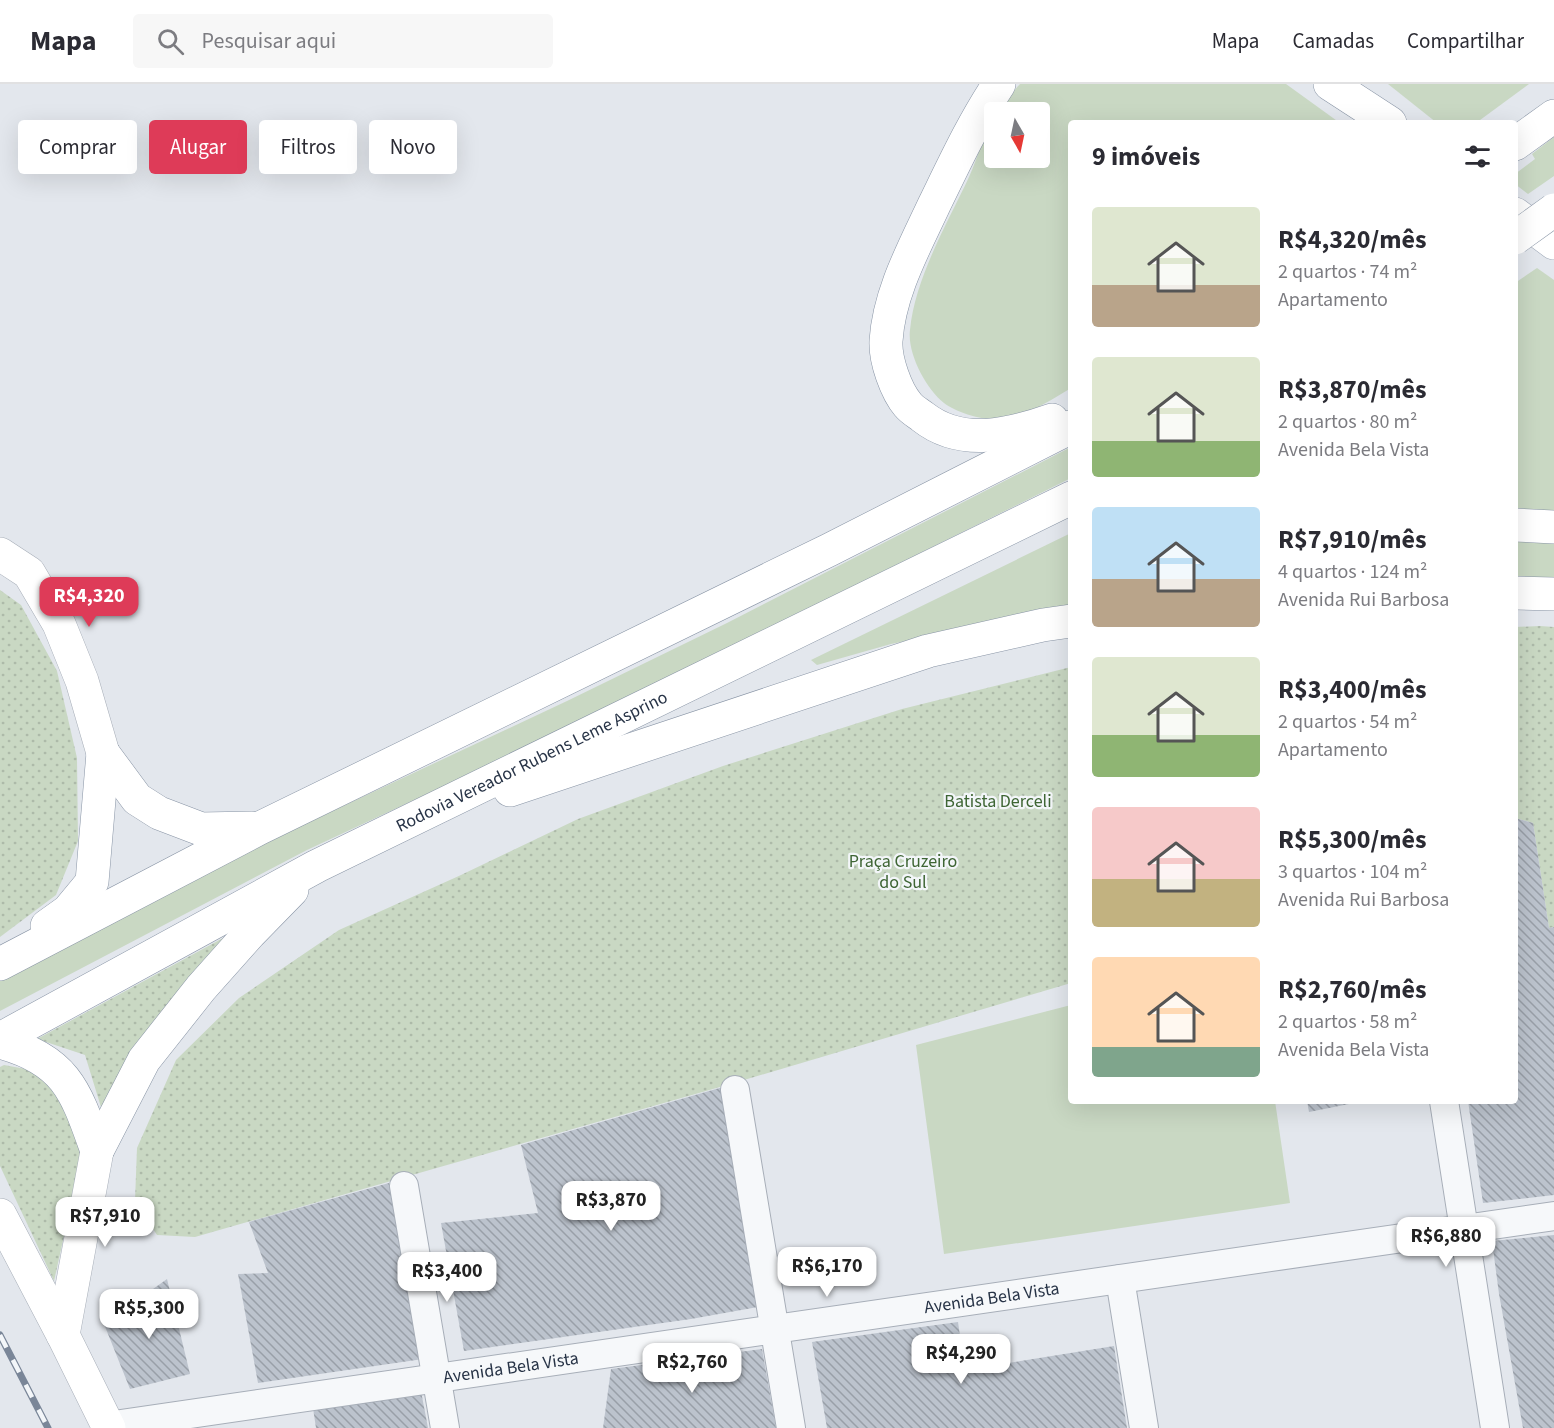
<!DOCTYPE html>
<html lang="pt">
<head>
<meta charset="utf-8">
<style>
  :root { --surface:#fff; --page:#f7f7f7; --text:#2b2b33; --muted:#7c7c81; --line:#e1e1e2; --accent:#de3b58 }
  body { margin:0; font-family:"Source Sans 3",sans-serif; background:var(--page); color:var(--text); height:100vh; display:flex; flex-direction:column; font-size:22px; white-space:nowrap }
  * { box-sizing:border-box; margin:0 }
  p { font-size:20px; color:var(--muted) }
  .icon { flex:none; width:33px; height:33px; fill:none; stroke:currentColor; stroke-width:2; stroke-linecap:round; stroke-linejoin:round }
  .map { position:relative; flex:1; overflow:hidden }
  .panel { position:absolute; left:1068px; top:36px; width:450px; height:984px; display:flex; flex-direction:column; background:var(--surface); border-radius:6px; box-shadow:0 6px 24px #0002 }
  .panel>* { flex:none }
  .banner { position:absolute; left:18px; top:36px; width:570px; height:54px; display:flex; gap:12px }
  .needle { width:39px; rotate:171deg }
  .tools { position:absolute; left:984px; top:18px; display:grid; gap:12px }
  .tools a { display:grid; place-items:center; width:66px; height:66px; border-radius:6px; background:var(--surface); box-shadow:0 6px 24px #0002; font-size:30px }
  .price { position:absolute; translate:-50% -51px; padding:0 14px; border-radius:12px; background:#fff; color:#222; font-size:20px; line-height:39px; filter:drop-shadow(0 2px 3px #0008) }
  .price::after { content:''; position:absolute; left:50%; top:36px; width:18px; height:14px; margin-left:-9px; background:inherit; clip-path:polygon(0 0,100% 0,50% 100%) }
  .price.on { background:var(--accent); color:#fff }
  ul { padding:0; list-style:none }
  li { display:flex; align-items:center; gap:18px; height:150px; padding:0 24px }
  li span { display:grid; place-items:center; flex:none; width:168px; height:120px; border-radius:6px; color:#555 }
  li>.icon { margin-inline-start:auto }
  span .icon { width:72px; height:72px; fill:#fffc; stroke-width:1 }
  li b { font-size:26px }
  h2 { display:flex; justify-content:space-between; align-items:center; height:72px; padding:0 24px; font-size:26px }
  .pill { padding:0 21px; border-radius:6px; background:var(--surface); box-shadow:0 6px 24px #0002; font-size:21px; line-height:54px }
  .pill.on { background:var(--accent); color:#fff }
  header { display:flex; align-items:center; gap:36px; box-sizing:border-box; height:84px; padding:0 30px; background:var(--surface); border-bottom:2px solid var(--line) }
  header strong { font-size:28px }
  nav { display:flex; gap:33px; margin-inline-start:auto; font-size:21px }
  .search { width:420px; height:54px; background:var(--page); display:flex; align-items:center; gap:15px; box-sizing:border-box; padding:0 21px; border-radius:6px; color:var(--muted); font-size:22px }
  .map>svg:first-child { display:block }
  .grass { fill:#c9d8c3 }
  .park { fill:url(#park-dots) }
  .building { fill:url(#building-back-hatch) }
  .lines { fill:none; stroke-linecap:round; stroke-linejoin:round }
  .street-casing { stroke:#a7aeb8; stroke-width:30 }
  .secondary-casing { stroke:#a7aeb8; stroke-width:34 }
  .primary-casing { stroke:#a1abba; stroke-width:34 }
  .highway-casing { stroke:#8894a5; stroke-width:34 }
  .street { stroke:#f6f8fa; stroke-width:28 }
  .secondary { stroke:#fff; stroke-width:33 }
  .primary { stroke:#fff; stroke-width:33 }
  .highway { stroke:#fff; stroke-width:33 }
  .rail-casing { stroke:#7a8698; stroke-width:7 }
  .rail { stroke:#f3f6f9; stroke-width:4.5; stroke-dasharray:14; stroke-linecap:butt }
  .highway-bridge-casing { stroke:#8894a5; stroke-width:34; stroke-linecap:butt }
  .highway-bridge { stroke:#fff; stroke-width:33 }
  .labels { text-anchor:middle; stroke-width:4.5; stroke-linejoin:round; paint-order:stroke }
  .street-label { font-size:18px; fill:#283447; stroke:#f3f6f9 }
  .park-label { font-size:18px; fill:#3e6534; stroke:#f3f6f9 }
</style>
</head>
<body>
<header>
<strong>Mapa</strong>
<div class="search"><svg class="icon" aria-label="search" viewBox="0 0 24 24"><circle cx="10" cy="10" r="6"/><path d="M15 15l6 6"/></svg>Pesquisar aqui</div>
<nav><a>Mapa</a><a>Camadas</a><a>Compartilhar</a></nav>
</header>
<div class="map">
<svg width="1554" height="1344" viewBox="0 0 1554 1344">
  <defs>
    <pattern id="park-dots" width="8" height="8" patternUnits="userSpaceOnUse" patternTransform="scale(1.5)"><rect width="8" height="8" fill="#c9d8c3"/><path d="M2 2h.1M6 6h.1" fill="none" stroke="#adbaa9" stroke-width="1.8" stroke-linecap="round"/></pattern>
    <pattern id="building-back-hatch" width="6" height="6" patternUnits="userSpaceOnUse" patternTransform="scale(1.5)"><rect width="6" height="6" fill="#bcc3cd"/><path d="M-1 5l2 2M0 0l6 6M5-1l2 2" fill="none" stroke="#999fa8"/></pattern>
  </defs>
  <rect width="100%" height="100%" fill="#e3e7ed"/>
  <g class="grass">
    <path d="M1020,0H1286L1340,39H1071V304C1049,317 1026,333 1000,335C984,337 957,329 944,319C926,305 907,269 910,246C915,194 947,140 969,93C978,73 983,52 994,34V74H1040V28H998L1008,13Z"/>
    <path d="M1388,0H1529L1476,39H1437Z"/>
    <path d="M1554,53V92L1528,110L1515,100V90L1535,75L1532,70Z"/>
    <path d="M1537,184L1554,196V430L1515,429V199Z"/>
    <path d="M1071,363V394L577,640L307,766L0,927V897L39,876L294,745L567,617L727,539Z"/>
    <path d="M1071,449V523L891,560L817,581L811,576Z"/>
    <path d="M1515,455L1554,457V497L1515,495Z"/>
    <path d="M1071,921V1017H1275L1290,1119L944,1170L916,961Z"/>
  </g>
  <g class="park">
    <path d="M0,506L21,521L57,587L77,674L78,757L56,811L0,853Z"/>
    <path d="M1540,542L1554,543V843L1549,844L1533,739L1515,734V543Z"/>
    <path d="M1071,583V899L734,999L195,1153L157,1151L135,1117L137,1064L176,976L239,914L339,846L461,791L578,735L723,682L902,625Z"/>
    <path d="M236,847L170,919L133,963L104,1033L85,971L37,955Z"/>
    <path d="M4,981L31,986L51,1004L85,1058L54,1197L0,1082V983Z"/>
  </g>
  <g class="building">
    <path d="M1515,734L1533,739L1549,844L1554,843V1111L1483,1119L1468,1017H1515Z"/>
    <path d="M723,1003L758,1223L691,1235L464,1267L441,1139L538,1129L521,1061Z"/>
    <path d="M1307,1017H1359V1018L1309,1028Z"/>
    <path d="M389,1099L403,1159L423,1275L258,1299L238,1190L268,1189L249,1138Z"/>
    <path d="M1554,1151V1344H1523L1499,1210L1492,1157Z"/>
    <path d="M167,1195L190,1290L130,1305L104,1240Z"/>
    <path d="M958,1238L965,1286L1114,1262L1127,1344H827L812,1258Z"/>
    <path d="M762,1265L776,1344H603L611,1285Z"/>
    <path d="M421,1307L428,1344H316L313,1324Z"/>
  </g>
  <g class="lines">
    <defs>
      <g id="street">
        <path d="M735,1006L791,1344"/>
        <path d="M1444,1017L1495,1344"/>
        <path d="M404,1102L445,1344"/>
        <path d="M1120,1195L1144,1344"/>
        <path id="s1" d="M107,1342L1554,1132"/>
      </g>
      <g id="secondary">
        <path d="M0,470L29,489L59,540L82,597L103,669"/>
        <path d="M0,1131L63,1251L109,1344"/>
        <path d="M63,1251L97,1067"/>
      </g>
      <path id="primary" d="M1515,130L1554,159"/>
      <g id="highway">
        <path d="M999,0C973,39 955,78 934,121C914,164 889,209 886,257C885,276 896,307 908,321C912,326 918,329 923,333C961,363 1010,351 1052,336"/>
        <path d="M1330,0L1390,39"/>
        <path d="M1515,60L1554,32"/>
        <path d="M1515,441L1554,443"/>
        <path d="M1515,509L1554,510"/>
        <path d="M103,669L137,715L159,729L201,745L252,744"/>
        <path d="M510,706L928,567L1043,541L1071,537"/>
        <path d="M47,842L68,827L92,798L103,669"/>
        <path d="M0,880L260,744L829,466L1071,343"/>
        <path id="s2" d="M0,955L317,782L1071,414"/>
        <path d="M0,958C67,976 76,1008 97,1067"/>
        <path d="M97,1067L144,976L201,904L250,849L292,806"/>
      </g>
    </defs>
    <use href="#street" class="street-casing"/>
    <use href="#secondary" class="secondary-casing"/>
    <use href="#primary" class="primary-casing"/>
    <use href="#highway" class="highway-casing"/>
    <use href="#street" class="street"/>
    <use href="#secondary" class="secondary"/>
    <use href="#primary" class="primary"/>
    <use href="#highway" class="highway"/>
    <defs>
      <path id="rail" d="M0,1251L48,1344"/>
    </defs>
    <use href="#rail" class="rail-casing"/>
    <use href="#rail" class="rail"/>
    <defs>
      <path id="highway-bridge" d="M1515,154L1554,126"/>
    </defs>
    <use href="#highway-bridge" class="highway-bridge-casing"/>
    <use href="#highway-bridge" class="highway-bridge"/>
  </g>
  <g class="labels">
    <g class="street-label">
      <text dy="6" stroke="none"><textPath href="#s2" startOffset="600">Rodovia Vereador Rubens Leme Asprino</textPath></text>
      <text dy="6" stroke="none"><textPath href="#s1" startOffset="894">Avenida Bela Vista</textPath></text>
      <text dy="6" stroke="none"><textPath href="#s1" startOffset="408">Avenida Bela Vista</textPath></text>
    </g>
    <g class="park-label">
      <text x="998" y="723">Batista Derceli</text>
      <text x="903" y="783">Praça Cruzeiro<tspan x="903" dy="21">do Sul</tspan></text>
    </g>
  </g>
</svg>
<div class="tools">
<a><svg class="needle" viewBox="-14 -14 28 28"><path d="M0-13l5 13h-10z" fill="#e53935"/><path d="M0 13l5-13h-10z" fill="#7c7c81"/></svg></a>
</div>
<b class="price on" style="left:89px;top:544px">R$4,320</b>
<b class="price" style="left:611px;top:1148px">R$3,870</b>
<b class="price" style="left:105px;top:1164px">R$7,910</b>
<b class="price" style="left:1446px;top:1184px">R$6,880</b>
<b class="price" style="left:827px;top:1214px">R$6,170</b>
<b class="price" style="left:447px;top:1219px">R$3,400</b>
<b class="price" style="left:149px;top:1256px">R$5,300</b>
<b class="price" style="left:961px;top:1301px">R$4,290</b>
<b class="price" style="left:692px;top:1310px">R$2,760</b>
<div class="banner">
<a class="pill">Comprar</a>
<a class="pill on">Alugar</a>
<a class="pill">Filtros</a>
<a class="pill">Novo</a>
</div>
<section class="panel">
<h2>9 imóveis<svg class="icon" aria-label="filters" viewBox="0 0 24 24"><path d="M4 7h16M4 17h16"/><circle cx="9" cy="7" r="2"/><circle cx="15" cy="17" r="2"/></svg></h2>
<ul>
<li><span style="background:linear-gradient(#dfe7d0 65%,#b9a48a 0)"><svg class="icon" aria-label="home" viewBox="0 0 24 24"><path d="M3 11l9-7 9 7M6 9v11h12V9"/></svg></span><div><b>R$4,320/mês</b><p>2 quartos · 74 m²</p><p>Apartamento</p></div></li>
<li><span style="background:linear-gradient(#dfe7d0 70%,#8fb573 0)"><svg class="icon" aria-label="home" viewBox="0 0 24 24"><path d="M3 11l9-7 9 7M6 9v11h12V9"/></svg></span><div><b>R$3,870/mês</b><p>2 quartos · 80 m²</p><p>Avenida Bela Vista</p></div></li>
<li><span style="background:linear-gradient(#bfe0f5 60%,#b9a48a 0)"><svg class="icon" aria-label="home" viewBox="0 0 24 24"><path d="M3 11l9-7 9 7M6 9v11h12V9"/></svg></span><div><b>R$7,910/mês</b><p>4 quartos · 124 m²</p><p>Avenida Rui Barbosa</p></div></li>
<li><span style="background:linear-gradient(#dfe7d0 65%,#8fb573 0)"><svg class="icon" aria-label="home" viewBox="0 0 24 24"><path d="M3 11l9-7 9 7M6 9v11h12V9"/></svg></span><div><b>R$3,400/mês</b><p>2 quartos · 54 m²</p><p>Apartamento</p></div></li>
<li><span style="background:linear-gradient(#f6c9c9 60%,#c2b280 0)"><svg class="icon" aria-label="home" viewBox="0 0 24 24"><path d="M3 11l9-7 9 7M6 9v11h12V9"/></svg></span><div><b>R$5,300/mês</b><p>3 quartos · 104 m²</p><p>Avenida Rui Barbosa</p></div></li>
<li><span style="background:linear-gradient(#ffd9b3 75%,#7fa58c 0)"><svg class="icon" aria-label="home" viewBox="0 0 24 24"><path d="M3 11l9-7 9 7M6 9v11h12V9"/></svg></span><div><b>R$2,760/mês</b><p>2 quartos · 58 m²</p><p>Avenida Bela Vista</p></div></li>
</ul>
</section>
</div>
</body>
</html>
